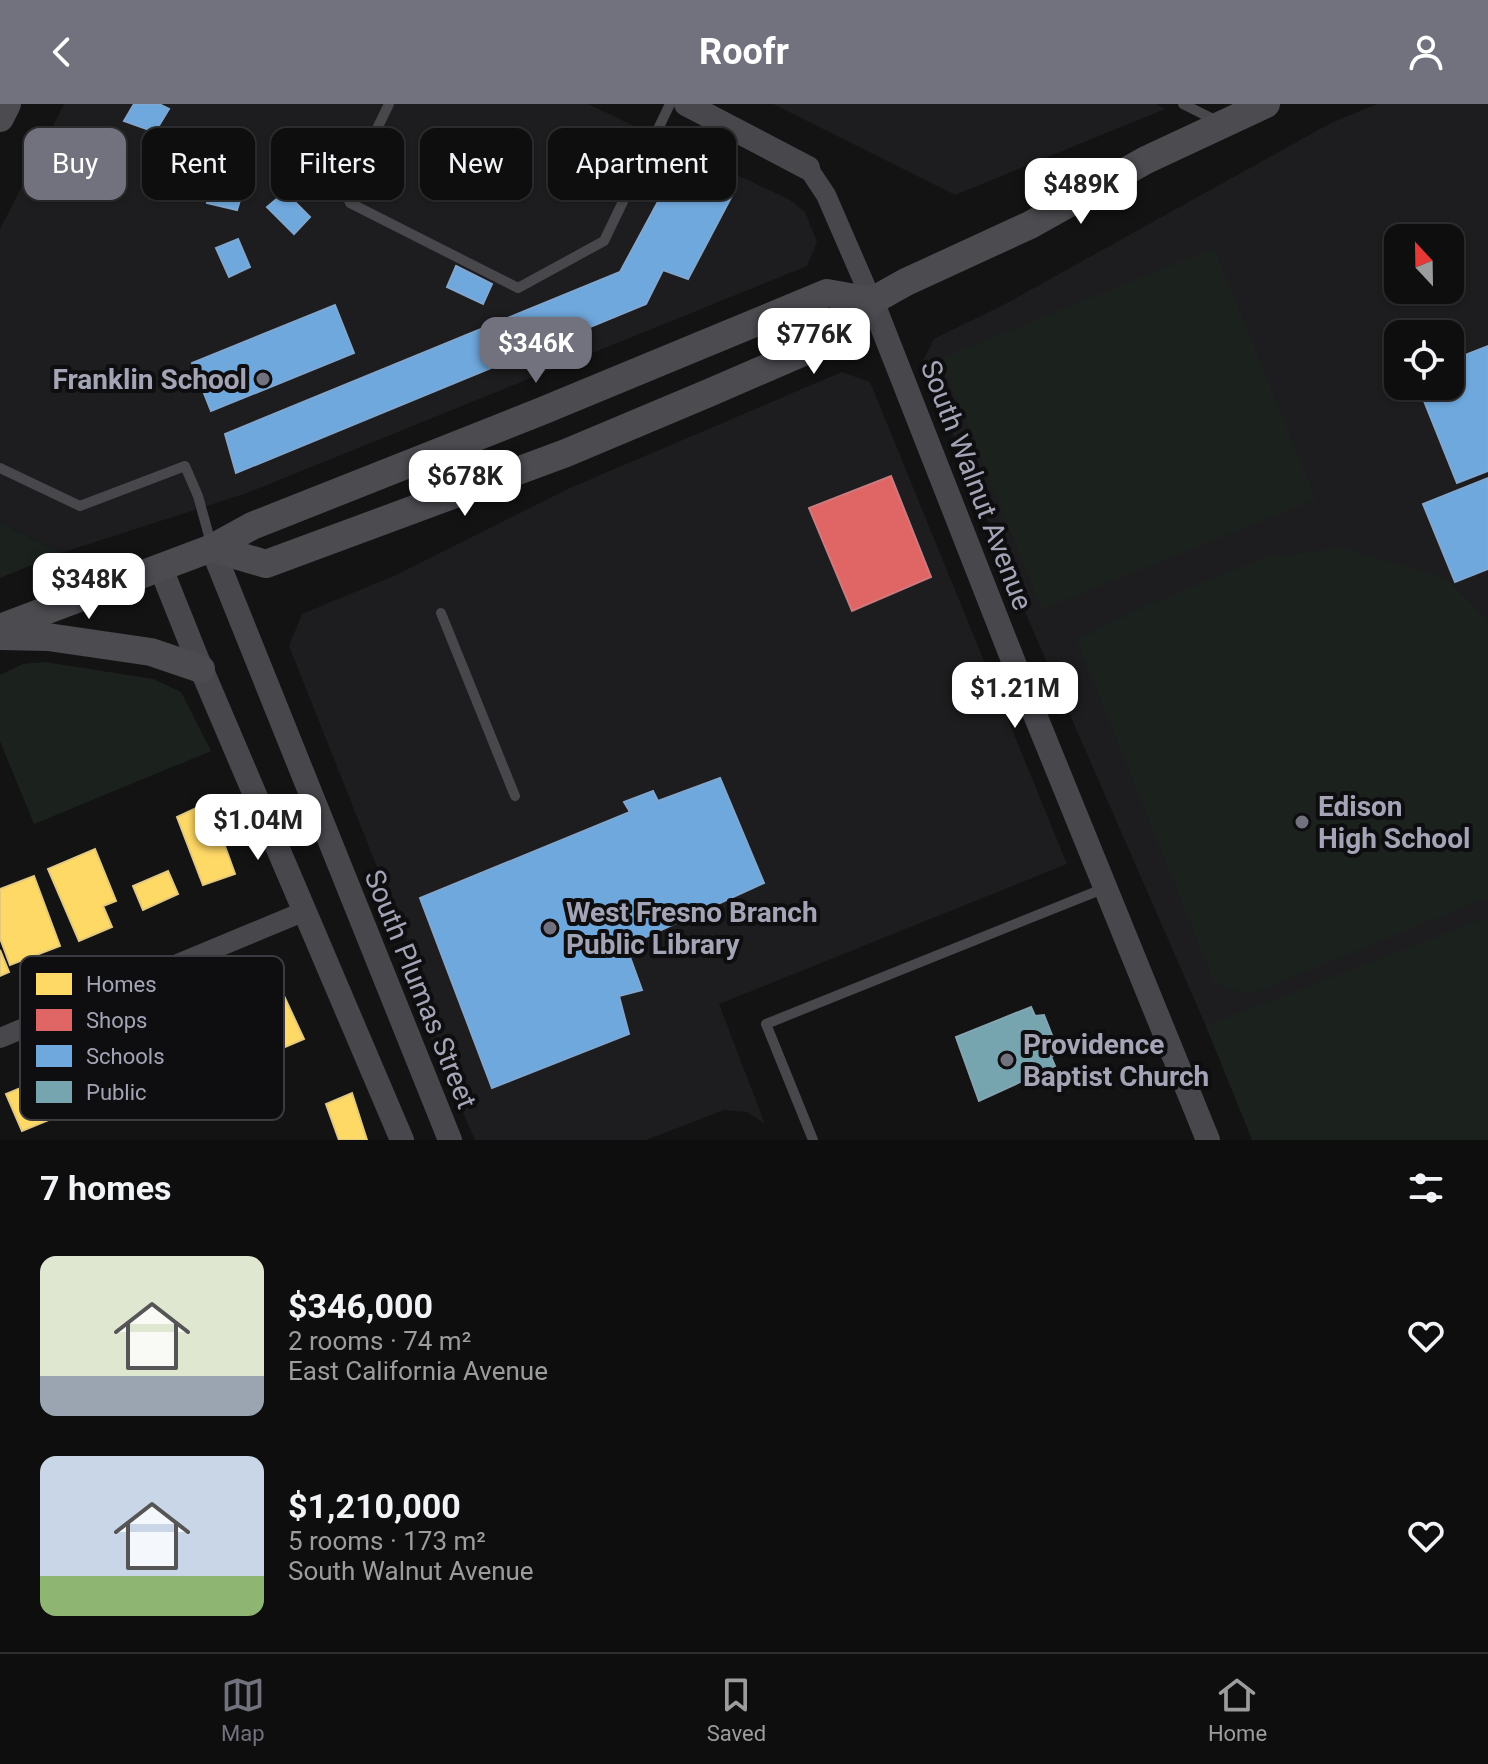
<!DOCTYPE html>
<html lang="en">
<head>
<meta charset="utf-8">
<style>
  :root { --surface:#0e0e0e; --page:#171717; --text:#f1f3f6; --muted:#9b9c9e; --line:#2e2e2e; --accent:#71727d }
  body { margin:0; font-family:Roboto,sans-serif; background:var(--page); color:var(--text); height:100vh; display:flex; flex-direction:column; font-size:30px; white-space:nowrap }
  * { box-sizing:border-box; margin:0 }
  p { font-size:26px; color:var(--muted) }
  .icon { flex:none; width:44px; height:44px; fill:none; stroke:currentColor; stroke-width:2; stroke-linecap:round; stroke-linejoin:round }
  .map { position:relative; height:1036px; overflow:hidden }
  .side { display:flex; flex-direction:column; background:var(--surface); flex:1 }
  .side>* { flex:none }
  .guide { position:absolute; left:24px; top:24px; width:800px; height:72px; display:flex; gap:16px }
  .needle { width:52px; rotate:338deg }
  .controls { position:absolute; left:1384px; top:120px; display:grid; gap:16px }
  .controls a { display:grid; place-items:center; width:80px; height:80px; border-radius:16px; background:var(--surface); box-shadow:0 2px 6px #0004,0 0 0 2px var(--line); font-size:40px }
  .price { position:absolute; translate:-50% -68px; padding:0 18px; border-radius:16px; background:#fff; color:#222; font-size:26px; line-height:52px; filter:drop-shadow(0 2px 4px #0008) }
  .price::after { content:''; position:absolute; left:50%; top:48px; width:24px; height:18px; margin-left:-12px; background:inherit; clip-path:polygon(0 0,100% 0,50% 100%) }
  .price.selected { background:var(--accent); color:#fff }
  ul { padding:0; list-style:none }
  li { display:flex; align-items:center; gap:24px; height:200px; padding:0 40px }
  li span { display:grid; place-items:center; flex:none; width:224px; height:160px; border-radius:16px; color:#555 }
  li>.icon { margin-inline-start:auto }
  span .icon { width:96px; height:96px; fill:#fffc; stroke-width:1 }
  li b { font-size:34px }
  h2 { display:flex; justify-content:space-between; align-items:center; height:96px; padding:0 40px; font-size:34px }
  .tag { padding:0 28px; border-radius:16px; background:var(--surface); box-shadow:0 2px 6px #0004,0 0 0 2px var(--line); font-size:28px; line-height:72px }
  .tag.selected { background:var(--accent); color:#fff }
  header { display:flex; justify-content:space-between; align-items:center; height:104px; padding:0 40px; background:var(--accent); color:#fff; font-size:36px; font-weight:700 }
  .tabs { display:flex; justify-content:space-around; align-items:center; height:112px; border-top:2px solid var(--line); background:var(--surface); font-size:22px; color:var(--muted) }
  .tabs a { display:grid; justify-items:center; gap:4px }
  .tabs .selected { color:var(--accent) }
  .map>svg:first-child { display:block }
  .built { fill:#1d1d1f; fill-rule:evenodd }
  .green { fill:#1b221d }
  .homes { fill:#ffd966; stroke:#e3c97e; stroke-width:2 }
  .shops { fill:#e06666; stroke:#ce797e; stroke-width:2 }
  .schools { fill:#6fa8dc; stroke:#7fa7d1; stroke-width:2 }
  .public { fill:#76a5af; stroke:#84a5b1; stroke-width:2 }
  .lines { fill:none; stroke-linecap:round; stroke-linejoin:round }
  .service { stroke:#47474c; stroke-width:10 }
  .minor { stroke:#47474c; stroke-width:20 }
  .tertiary { stroke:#47474c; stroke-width:24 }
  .secondary { stroke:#4b4b50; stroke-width:28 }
  .poi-dot { fill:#71727d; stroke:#0e0d0f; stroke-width:3 }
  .labels { text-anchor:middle; stroke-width:8; stroke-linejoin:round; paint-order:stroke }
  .poi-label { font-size:28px; font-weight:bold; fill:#a3a5b6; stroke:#0e0d0f; text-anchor:start }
  .street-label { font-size:28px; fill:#a3a5b6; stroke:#0e0d0f }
  .key { fill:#0e0d0f; stroke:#3b3b41; stroke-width:2 }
  .key-label { font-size:22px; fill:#a3a5b6 }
</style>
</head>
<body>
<header><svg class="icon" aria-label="back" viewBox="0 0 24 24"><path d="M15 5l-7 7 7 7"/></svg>Roofr<svg class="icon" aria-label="person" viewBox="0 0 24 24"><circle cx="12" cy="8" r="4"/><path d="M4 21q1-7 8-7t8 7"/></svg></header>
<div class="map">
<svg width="1488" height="1036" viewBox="0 0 1488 1036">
  <rect width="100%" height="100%" fill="#131313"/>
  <g class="built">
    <path d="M64,0H588L790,96L805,108L817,138L807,162L247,389L61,449L0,419V125Z"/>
    <path d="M773,0H1156L1165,5L955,91Z"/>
    <path d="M1377,0H1488V1036H1253L1206,922L1028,515L923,257L934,235L1007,199L1331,19ZM1398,134H1450V186H1398ZM1398,230H1450V282H1398Z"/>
    <path d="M842,268L870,278L1067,760L719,900L765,1020L747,1008L724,1006L646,1036H475L424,919L422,876L289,542L302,510L396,471L570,384Z"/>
  </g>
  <g class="green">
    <path d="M1214,144L1316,395L1042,505L940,255Z"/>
    <path d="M0,419L61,449L0,474Z"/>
    <path d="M1343,444L1446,475L1488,516V793L1248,891L1214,878L1077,536L1148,501L1264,454Z"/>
    <path d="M45,558L153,575L181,588L211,647L34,720L0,637V571L23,560Z"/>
    <path d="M1488,813V1036H1252L1206,922Z"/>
  </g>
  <g class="homes">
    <path d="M209,698L235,770L203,781L177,713Z"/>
    <path d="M95,745L116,797L103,802L112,823L79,837L48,765Z"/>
    <path d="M168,767L178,790L143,806L133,782Z"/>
    <path d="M34,772L60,842L10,861L0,834V785Z"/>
    <path d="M0,846L9,868L0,872Z"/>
    <path d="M278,879L304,935L271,949L250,892Z"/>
    <path d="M40,976L56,1013L22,1027L6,990Z"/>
    <path d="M352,989L367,1036H339L326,1000Z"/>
  </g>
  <path class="shops" d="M891,372L931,473L852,507L809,404Z"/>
  <g class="schools">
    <path d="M134,0H159L169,5L155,28L124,17Z"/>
    <path d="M680,57L734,88L688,175L663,166L646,200L236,369L225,330L620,168Z"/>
    <path d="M217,60L248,70L237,106L207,99Z"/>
    <path d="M285,88L310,113L294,130L267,103Z"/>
    <path d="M238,135L250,163L229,173L216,144Z"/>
    <path d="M456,162L492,180L483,200L447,183Z"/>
    <path d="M335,201L354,249L211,307L192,259Z"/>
    <path d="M1488,242V367L1457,379L1418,282H1450V257Z"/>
    <path d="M1488,374V465L1455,478L1423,400Z"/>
    <path d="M720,674L764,779L626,842L642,886L619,892L629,930L492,984L420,794L630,708L624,698L653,687L658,697Z"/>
  </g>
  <path class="public" d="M1031,903L1035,912L1044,911L1059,949L1051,953L1055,962L979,997L956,933Z"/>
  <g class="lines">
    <g class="service">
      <path d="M389,0L346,88L350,99L518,184L604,137L670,0"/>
      <path d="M1183,0L1217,17"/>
      <path d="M0,364L80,402L185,362L198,392L212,443"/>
      <path d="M441,509L515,692"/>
      <path d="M813,1036L766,920L1105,784"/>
    </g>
    <g class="minor">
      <path d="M808,64L826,91L872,197"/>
      <path d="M0,934L305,807"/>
    </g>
    <g class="tertiary">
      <path d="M686,0L808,64"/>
      <path d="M872,197L1018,569L1208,1036"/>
      <path d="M212,444L450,1036"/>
      <path d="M160,462L198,557L402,1036"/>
    </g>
    <g class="secondary">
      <path d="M0,14L7,0"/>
      <path d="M212,444L266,460L566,349L711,288L843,231L872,197L906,178L1030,121L1146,56L1266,0"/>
      <path d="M0,524L212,444L252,422L542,307L827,189L872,197"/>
      <path d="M0,532L48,533L151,548L201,565"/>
    </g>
  </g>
  <g class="poi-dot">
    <circle cx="263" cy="275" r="8"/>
    <circle cx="1302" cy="718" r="8"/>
    <circle cx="550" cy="824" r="8"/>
    <circle cx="1007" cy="956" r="8"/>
  </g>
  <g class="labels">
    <g class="poi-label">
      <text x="247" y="285" text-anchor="end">Franklin School</text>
      <text x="1318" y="712">Edison<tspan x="1318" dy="32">High School</tspan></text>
      <text x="566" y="818">West Fresno Branch<tspan x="566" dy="32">Public Library</tspan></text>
      <text x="1023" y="950">Providence<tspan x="1023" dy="32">Baptist Church</tspan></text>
    </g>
    <g class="street-label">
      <text transform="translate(977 381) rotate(69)" y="10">South Walnut Avenue</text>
      <text transform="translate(421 885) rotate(68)" y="10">South Plumas Street</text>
    </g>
  </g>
  <rect x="20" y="852" width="264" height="164" rx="12" class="key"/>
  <rect x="36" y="869" width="36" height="22" fill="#ffd966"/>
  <rect x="36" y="905" width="36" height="22" fill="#e06666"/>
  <rect x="36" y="941" width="36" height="22" fill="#6fa8dc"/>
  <rect x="36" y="977" width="36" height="22" fill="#76a5af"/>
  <g class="key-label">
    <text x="86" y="888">Homes</text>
    <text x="86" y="924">Shops</text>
    <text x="86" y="960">Schools</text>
    <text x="86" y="996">Public</text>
  </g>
</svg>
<div class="controls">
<a><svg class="needle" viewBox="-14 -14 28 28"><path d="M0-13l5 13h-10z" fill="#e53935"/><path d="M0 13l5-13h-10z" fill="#9b9c9e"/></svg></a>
<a><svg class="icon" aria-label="locate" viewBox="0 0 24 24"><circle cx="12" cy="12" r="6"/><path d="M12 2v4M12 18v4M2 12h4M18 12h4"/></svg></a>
</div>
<b class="price" style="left:1081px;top:122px">$489K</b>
<b class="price" style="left:814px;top:272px">$776K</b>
<b class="price selected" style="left:536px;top:281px">$346K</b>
<b class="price" style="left:465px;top:414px">$678K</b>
<b class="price" style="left:89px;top:517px">$348K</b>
<b class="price" style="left:1015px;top:626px">$1.21M</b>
<b class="price" style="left:258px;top:758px">$1.04M</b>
<div class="guide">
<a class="tag selected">Buy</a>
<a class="tag">Rent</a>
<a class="tag">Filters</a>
<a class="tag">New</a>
<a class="tag">Apartment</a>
</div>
</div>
<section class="side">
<h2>7 homes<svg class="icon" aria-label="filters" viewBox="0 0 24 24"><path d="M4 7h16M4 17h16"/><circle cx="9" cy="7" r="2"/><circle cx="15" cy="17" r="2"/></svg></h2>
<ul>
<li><span style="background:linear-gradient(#dfe7d0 75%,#9aa5b1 0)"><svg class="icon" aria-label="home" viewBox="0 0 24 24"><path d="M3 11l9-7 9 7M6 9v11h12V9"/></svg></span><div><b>$346,000</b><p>2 rooms · 74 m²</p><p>East California Avenue</p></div><svg class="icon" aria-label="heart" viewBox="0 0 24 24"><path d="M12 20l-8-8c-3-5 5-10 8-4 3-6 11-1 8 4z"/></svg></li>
<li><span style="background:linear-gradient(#c9d6e8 75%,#8fb573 0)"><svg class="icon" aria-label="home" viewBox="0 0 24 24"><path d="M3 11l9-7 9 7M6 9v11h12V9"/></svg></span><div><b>$1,210,000</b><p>5 rooms · 173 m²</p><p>South Walnut Avenue</p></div><svg class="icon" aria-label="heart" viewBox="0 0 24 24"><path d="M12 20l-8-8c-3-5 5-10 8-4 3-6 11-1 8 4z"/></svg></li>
</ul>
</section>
<nav class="tabs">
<a class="selected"><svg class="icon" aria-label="map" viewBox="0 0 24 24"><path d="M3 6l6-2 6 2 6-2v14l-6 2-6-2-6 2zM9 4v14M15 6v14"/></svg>Map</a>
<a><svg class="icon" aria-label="saved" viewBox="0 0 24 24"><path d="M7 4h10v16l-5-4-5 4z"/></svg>Saved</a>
<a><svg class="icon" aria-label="home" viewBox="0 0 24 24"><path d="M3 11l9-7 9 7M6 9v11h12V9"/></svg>Home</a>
</nav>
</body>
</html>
